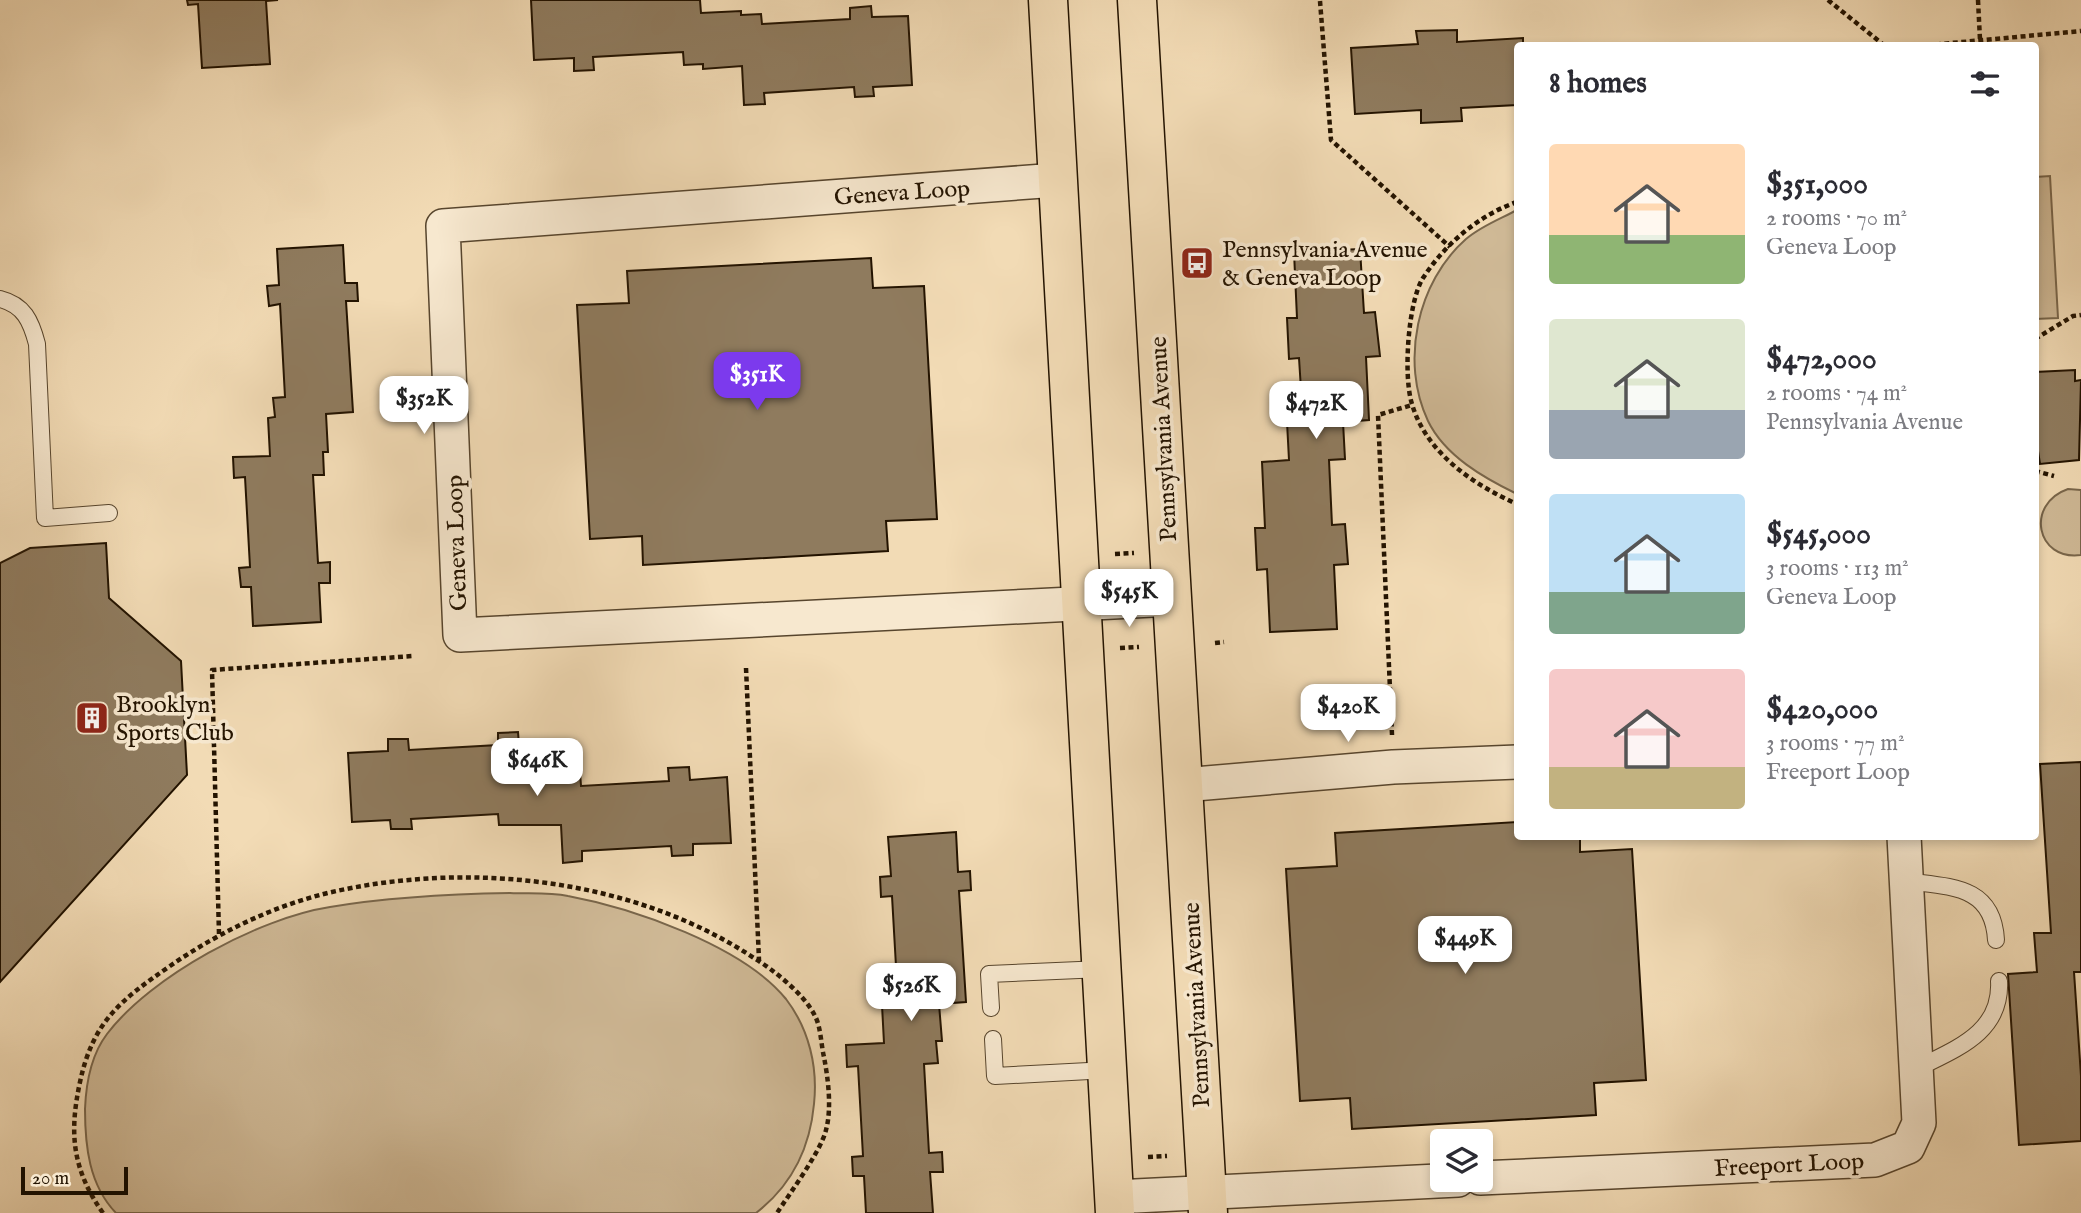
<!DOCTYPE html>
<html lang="en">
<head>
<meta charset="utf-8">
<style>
  :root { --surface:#fff; --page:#f7f7f7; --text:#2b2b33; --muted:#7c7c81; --accent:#7c3aed }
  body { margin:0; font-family:"IM FELL English",serif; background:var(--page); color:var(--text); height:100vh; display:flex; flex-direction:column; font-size:26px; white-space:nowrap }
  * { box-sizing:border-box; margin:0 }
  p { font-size:23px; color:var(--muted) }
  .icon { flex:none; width:38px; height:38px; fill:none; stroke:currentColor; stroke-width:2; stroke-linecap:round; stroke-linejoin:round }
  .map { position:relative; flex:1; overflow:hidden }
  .side { position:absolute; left:1514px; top:42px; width:525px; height:798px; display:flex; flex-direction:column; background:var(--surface); border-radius:7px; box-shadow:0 4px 10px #0003 }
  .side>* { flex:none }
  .controls { position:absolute; left:1430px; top:1129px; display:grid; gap:14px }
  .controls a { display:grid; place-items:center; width:63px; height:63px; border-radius:7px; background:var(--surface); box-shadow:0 4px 10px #0003; font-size:35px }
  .scale { position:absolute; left:21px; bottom:18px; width:107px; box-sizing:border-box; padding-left:7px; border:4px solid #231300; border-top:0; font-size:19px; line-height:24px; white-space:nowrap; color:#231300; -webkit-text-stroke:5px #f7e8cf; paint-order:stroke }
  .price { position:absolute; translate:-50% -60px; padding:0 16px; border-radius:14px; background:#fff; color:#222; font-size:23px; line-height:46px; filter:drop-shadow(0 2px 4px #0008) }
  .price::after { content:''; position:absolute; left:50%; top:42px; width:21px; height:16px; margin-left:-10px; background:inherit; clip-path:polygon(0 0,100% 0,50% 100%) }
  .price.current { background:var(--accent); color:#fff }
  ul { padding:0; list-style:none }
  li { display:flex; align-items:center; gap:21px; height:175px; padding:0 35px }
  li span { display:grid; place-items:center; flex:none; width:196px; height:140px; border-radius:7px; color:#555 }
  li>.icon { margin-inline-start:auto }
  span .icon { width:84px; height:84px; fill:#fffc; stroke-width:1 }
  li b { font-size:30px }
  h2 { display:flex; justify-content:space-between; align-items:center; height:84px; padding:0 35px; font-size:30px }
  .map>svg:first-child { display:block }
  .green { fill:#cfb996; stroke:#79664b; stroke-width:2 }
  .building { fill:#8f7b5e; stroke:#231300; stroke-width:2 }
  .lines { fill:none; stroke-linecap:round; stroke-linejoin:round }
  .lane-casing { stroke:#57452d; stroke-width:18 }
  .street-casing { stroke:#57452d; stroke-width:36 }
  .primary-casing { stroke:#231300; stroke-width:41 }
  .path { stroke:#231300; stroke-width:4.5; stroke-dasharray:5 3.5; stroke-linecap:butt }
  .lane { stroke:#f7e8cf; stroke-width:16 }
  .street { stroke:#f7e8cf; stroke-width:33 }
  .primary { stroke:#f2dbb5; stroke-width:38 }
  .labels { text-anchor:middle; stroke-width:7; stroke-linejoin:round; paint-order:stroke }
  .street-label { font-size:24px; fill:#231300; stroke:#f7e8cf }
  .poi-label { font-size:24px; fill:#231300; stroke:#f7e8cf; text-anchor:start }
</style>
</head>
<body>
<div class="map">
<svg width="2081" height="1213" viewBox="0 0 2081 1213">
  <rect width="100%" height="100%" fill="#f2dbb5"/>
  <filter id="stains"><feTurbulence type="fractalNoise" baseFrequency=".00286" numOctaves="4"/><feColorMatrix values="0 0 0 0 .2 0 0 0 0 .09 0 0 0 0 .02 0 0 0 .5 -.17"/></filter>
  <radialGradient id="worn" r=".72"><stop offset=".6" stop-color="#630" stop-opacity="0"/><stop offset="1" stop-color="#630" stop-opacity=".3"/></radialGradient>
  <g class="green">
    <path d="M2050,176L2058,318L2035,319V177Z"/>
    <path d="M1517,210V494C1484,478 1445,456 1428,421C1400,362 1417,282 1466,239C1481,226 1500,219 1517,210Z"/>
    <path d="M2068,489L2081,490V555C2036,561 2025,504 2068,489Z"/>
    <path d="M510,893C528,894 549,892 568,896C633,908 743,946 786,999C809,1029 818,1067 814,1104C810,1148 791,1186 756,1213H116C89,1185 85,1146 85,1109C86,1083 91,1055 107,1034C151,976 259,918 330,907C389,897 449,894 510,893Z"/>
  </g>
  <g class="building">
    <path d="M187,0H278L266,1L270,64L202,68L198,4L188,5Z"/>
    <path d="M531,0H700L701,13L741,11V15L761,14L762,24L850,19V8L871,6L872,17L908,16L912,85L873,87L874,96L855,97L854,87L764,93L765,104L744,105L742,66L703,69V64L684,65L683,52L593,57L594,70L574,71V58L534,60Z"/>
    <path d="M1457,30V42L1523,38V46H1517V105L1461,108L1462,121L1421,123V110L1355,114L1351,48L1418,44L1416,31Z"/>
    <path d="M343,245L345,283H357L358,301H346L353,412L326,414L328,452H323L324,475H313L318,563L330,562V583H319L321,622L253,626L251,587H241L239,568L250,567L245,477L234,478L233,457L270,456L268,418L275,417L273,398L285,397L280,304L269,306L267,286L279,285L277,249Z"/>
    <path d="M1360,249L1364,313L1375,312L1380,356L1366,357L1369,420L1343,422L1345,459L1329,460L1332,525L1345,524L1348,564L1334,565L1337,629L1270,632L1267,569L1257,570L1255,528H1265L1262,462L1289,460L1287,422L1303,421L1299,358L1289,359L1287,318H1297L1294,252Z"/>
    <path d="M871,258L873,288L924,286L937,519L886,521L888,551L643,565L642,536L590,539L577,305L629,303L627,271Z"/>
    <path d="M2075,370V381L2081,380L2079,460L2040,464L2038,451H2035V372Z"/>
    <path d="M106,543L109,598L181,661L187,775L0,982V563L30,548Z"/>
    <path d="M518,732L521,772H580L581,786L669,781L668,768L689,767L690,780L727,777L731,843L693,844V855L672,856L671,846L582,851V861L563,863L561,825H499L498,814L411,819L412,829H391L390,820L352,822L348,753L388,751V739H408L409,750L498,745V733Z"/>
    <path d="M2081,762V972H2074L2081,1076V1141L2019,1145L2008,974L2037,972L2034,933H2051L2040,764Z"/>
    <path d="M1517,822V836H1580V852L1632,849L1646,1080L1594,1083L1596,1115L1352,1129L1350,1098L1300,1101L1286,869L1337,866L1335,833Z"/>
    <path d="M956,832L958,872L970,871L971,890L959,891L966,1002L939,1004L942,1041H936L938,1063L924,1064L929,1153L942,1152L943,1172H930L933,1213H866L864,1176H853L852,1157L863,1156L858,1066L847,1067L846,1045L884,1043L882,1005H886L885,984H897L892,896L881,897L880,877L891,876L888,837Z"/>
  </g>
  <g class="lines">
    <defs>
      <g id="lane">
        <path d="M0,299C24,305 31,321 37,344L45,518L109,513"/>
        <path d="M1906,881C1950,887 1993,885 1996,940"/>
        <path d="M991,1008L989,974L1102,969"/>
        <path d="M993,1039L995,1076L1108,1070"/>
        <path d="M1916,1069C1955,1049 2002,1033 1999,981"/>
      </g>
      <g id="street">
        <path d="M1057,180L443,226L460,635L1172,599"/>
        <path d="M1183,785L1393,767L1517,762"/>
        <path d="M1480,1178L1875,1160L1908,1147L1919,1123L1904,836"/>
        <path d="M1115,1197L1458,1180"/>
      </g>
      <g id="primary">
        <path d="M1048,0L1115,1213"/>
        <path d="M1137,0L1208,1213"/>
      </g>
    </defs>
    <use href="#lane" class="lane-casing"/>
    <use href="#street" class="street-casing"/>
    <use href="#primary" class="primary-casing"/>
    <g class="path">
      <path d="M1828,0L1885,46"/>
      <path d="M1978,0L1980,40"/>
      <path d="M1320,1L1331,140L1450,247"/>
      <path d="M1919,46L2081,31"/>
      <path d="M1517,202C1479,215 1445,244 1423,278C1408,302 1403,376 1412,404C1426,453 1474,485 1517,504"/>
      <path d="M2035,339L2073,316L2081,315"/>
      <path d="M2035,471L2054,476"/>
      <path d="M1115,554L1134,553"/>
      <path d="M1215,643L1224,642"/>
      <path d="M1120,648L1139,647"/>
      <path d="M746,668L759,960"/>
      <path d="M1392,735L1378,415L1412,405"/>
      <path d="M219,934L212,670L413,656"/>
      <path d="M1148,1157L1167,1156"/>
      <path d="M103,1213C72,1169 69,1133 80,1082C93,1021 121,1000 170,966C222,930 283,901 346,889C481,862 638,881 754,958C774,970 805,995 815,1016C821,1027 821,1045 824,1057C828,1078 832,1108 826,1130C821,1151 790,1193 777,1213"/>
    </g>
    <use href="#lane" class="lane"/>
    <use href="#street" class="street"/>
    <use href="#primary" class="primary"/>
  </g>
  <defs>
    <symbol id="bus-square" viewBox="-11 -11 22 22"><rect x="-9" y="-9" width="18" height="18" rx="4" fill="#8f2418" stroke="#f7e8cf"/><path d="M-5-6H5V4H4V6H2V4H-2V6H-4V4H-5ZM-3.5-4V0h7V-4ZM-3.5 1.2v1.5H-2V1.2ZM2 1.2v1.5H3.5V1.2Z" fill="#fff"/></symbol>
    <symbol id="building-square" viewBox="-11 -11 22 22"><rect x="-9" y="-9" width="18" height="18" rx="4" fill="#8f2418" stroke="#f7e8cf"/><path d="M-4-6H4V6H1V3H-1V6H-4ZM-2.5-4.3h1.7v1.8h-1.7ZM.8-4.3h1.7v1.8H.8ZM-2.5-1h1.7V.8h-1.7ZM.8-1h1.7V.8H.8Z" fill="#fff"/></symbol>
  </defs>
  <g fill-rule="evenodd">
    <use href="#bus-square" x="1178" y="244" width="38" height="38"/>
    <use href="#building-square" x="73" y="699" width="38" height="38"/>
  </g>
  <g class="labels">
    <g class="street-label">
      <text transform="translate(902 192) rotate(-4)" y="8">Geneva Loop</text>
      <text transform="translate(1163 439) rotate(-93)" y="8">Pennsylvania Avenue</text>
      <text transform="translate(456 543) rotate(-92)" y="8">Geneva Loop</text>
      <text transform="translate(1196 1005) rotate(-93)" y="8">Pennsylvania Avenue</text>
      <text transform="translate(1789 1164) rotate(-3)" y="8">Freeport Loop</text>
    </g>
    <g class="poi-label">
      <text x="1222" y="257">Pennsylvania Avenue<tspan x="1222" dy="28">&amp; Geneva Loop</tspan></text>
      <text x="116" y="712">Brooklyn<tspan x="116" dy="28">Sports Club</tspan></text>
    </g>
  </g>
  <rect width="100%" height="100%" filter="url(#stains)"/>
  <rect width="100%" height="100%" fill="url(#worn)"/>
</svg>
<div class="controls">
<a><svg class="icon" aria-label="layers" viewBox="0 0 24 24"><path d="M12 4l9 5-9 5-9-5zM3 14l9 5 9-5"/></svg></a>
</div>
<div class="scale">20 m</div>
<b class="price current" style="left:757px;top:412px">$351K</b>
<b class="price" style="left:424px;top:436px">$352K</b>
<b class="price" style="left:1316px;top:441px">$472K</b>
<b class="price" style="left:1129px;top:629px">$545K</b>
<b class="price" style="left:1348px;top:744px">$420K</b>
<b class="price" style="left:537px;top:798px">$646K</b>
<b class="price" style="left:1465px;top:976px">$449K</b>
<b class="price" style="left:911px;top:1023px">$526K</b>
<section class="side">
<h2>8 homes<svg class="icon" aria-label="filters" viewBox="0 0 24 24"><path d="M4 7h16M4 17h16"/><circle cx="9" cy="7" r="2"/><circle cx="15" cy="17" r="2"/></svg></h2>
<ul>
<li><span style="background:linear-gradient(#ffd9b3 65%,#8fb573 0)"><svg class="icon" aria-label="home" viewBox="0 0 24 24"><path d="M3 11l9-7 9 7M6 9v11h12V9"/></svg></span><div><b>$351,000</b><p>2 rooms · 70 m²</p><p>Geneva Loop</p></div></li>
<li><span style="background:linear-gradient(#dfe7d0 65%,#9aa5b1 0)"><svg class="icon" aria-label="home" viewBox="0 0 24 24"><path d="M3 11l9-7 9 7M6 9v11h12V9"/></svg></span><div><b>$472,000</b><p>2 rooms · 74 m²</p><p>Pennsylvania Avenue</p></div></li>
<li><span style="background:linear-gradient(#bfe0f5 70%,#7fa58c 0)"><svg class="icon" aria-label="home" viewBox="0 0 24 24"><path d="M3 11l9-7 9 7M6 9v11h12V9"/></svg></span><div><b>$545,000</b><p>3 rooms · 113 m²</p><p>Geneva Loop</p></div></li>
<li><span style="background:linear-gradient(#f6c9c9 70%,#c2b280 0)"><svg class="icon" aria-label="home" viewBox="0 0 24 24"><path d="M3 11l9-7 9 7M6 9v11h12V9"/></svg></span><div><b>$420,000</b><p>3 rooms · 77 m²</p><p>Freeport Loop</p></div></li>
</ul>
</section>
</div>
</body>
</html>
